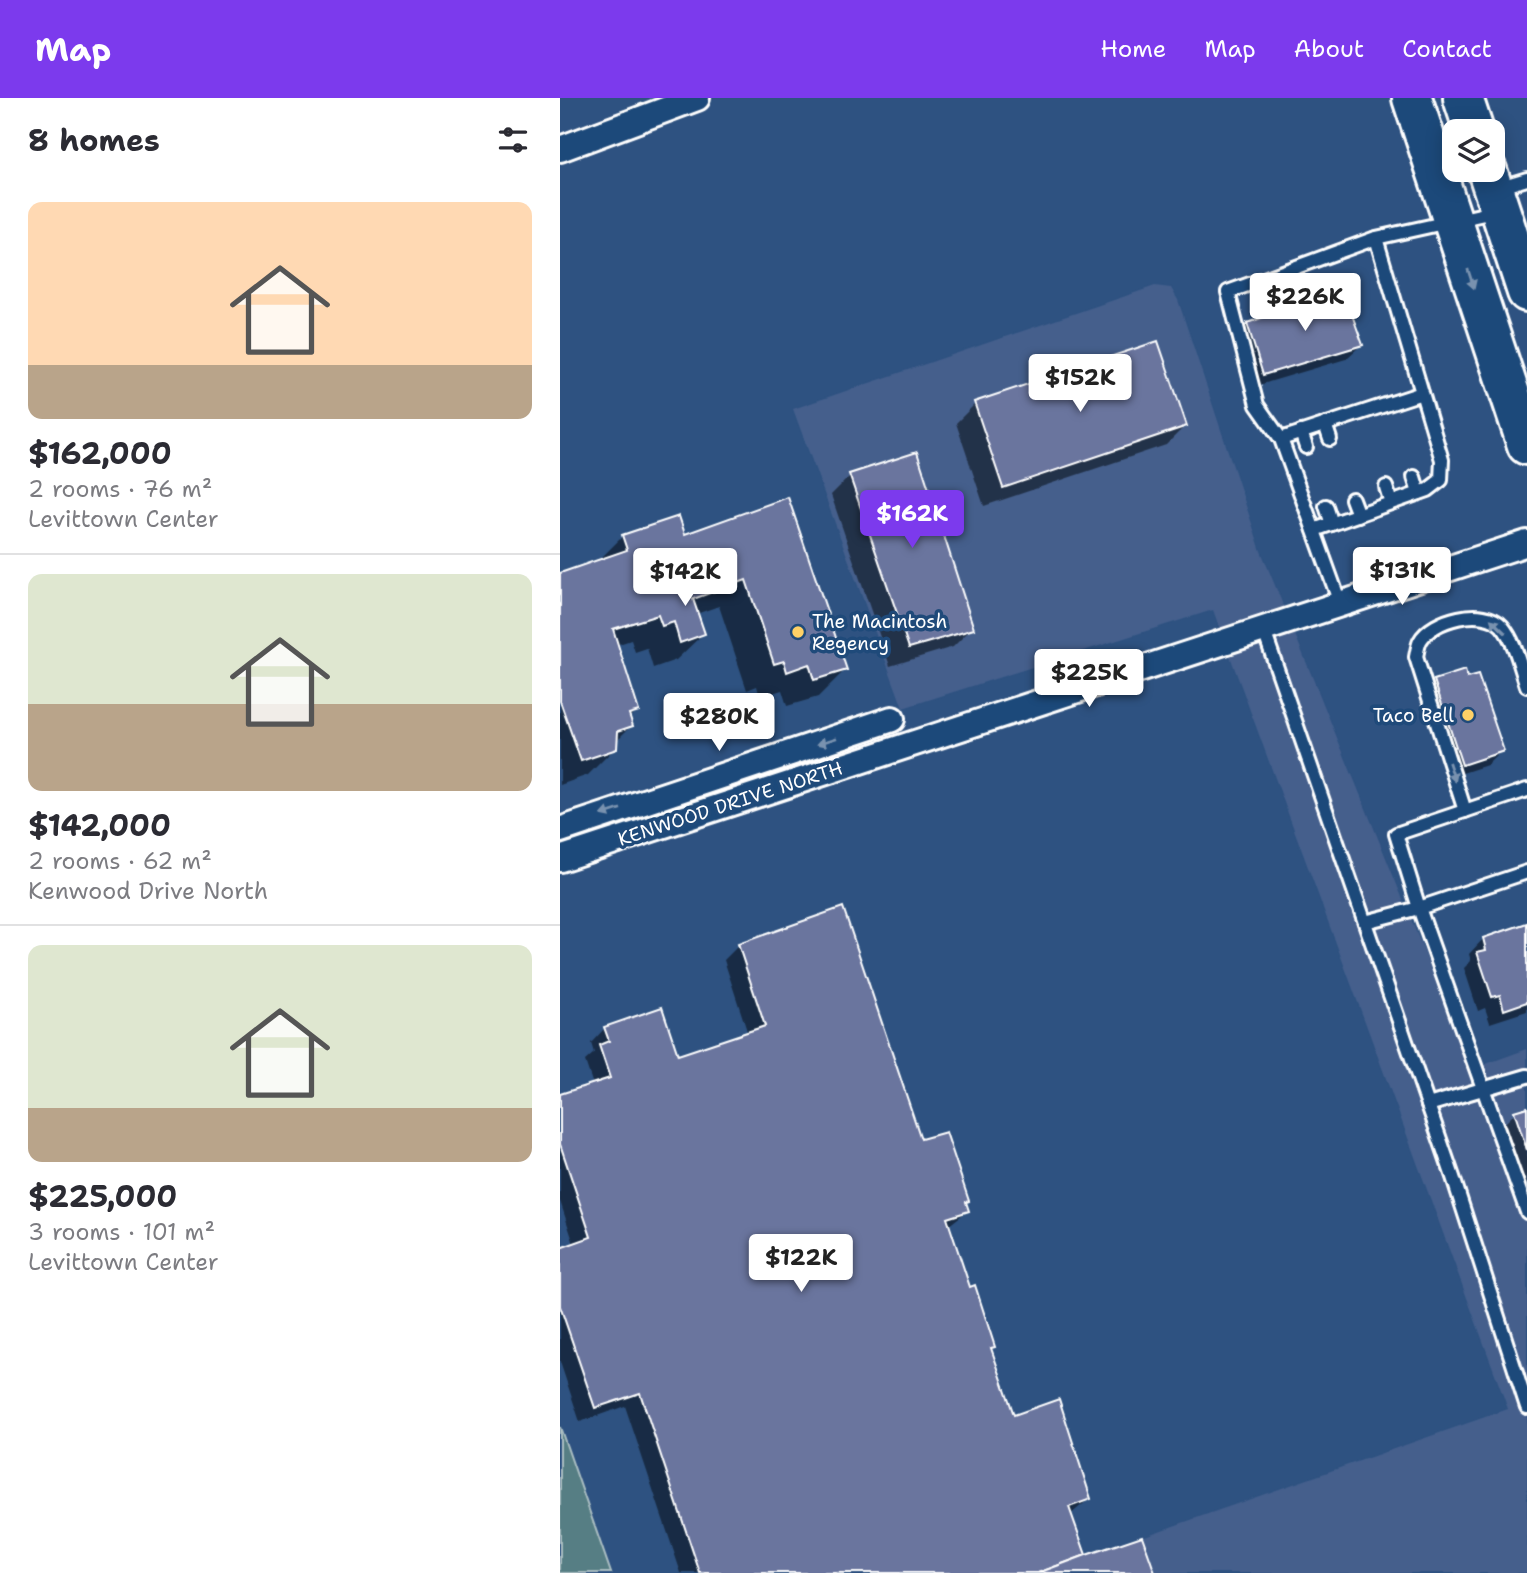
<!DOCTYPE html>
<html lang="en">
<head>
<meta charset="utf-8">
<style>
  :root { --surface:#fff; --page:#f7f7f7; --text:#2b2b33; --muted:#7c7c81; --line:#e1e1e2; --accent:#7c3aed }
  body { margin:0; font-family:"Shantell Sans",sans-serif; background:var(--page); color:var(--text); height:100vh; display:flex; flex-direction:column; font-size:26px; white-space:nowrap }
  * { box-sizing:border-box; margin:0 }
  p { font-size:23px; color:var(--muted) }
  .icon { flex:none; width:38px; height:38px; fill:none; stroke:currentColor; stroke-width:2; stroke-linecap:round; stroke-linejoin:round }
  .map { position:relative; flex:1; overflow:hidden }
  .drawer { display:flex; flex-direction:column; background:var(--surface); width:560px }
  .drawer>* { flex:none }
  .fabs { position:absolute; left:882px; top:21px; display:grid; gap:14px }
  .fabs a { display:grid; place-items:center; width:63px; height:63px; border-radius:14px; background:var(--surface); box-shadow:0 4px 18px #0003; font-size:35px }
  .price { position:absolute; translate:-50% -60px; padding:0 16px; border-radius:7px; background:#fff; color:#222; font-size:23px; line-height:46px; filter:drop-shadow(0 2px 4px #0008) }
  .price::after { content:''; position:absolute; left:50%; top:42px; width:21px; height:16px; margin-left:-10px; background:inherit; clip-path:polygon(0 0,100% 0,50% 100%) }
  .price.on { background:var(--accent); color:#fff }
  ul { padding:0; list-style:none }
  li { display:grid; align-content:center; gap:14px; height:371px; padding:0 28px }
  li+li { border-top:2px solid var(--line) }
  li span { display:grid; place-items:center; height:217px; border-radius:14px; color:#555 }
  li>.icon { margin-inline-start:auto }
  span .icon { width:126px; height:126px; fill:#fffc; stroke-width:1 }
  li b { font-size:30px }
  h2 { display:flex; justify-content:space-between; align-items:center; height:84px; padding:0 28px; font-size:30px }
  header { display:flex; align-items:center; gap:42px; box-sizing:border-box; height:98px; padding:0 35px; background:var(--accent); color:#fff }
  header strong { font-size:33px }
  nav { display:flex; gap:38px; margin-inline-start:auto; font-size:24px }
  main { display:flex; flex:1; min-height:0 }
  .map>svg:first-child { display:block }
  .built { fill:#445f8c }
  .green { fill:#577e84; stroke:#abbec2; stroke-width:2 }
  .shadow { fill:#0007 }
  .building { fill:#6a749e; stroke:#fff; stroke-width:2 }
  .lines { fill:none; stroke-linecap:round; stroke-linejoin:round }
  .service-casing { stroke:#fff; stroke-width:18 }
  .minor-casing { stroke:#fff; stroke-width:30 }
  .primary-casing { stroke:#fff; stroke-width:44 }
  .service { stroke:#1f4a7a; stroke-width:12 }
  .minor { stroke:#1f4a7a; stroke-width:24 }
  .primary { stroke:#1f4a7a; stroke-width:38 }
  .oneway { fill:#7992af }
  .poi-dot { fill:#ffd166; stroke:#1f4a7a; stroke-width:2.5 }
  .labels { text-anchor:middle; stroke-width:7; stroke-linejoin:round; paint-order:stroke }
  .poi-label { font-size:19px; fill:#fff; stroke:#1f4a7a; text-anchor:start }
  .street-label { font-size:19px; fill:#fff; stroke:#1f4a7a }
</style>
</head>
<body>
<header>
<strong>Map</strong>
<nav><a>Home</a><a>Map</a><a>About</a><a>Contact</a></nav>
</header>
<main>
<section class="drawer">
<h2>8 homes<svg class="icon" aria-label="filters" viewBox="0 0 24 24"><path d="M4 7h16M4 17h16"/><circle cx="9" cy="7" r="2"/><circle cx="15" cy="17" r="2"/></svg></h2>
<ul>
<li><span style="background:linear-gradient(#ffd9b3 75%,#b9a48a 0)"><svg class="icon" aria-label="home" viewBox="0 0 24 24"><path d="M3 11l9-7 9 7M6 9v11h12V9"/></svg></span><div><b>$162,000</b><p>2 rooms · 76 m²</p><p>Levittown Center</p></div></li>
<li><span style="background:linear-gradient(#dfe7d0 60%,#b9a48a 0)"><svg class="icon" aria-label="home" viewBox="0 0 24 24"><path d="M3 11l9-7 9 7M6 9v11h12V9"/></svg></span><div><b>$142,000</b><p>2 rooms · 62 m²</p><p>Kenwood Drive North</p></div></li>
<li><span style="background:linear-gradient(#dfe7d0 75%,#b9a48a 0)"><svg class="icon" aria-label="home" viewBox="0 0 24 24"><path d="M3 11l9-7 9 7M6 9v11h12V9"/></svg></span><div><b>$225,000</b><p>3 rooms · 101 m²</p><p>Levittown Center</p></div></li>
</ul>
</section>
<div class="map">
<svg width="967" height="1475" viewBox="0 0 967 1475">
  <rect width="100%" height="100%" fill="#2e5281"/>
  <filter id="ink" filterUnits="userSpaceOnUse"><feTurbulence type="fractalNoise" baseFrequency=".0143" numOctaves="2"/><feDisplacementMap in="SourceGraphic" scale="14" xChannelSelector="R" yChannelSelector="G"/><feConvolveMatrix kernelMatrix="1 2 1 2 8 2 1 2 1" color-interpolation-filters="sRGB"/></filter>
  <g filter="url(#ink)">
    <path class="built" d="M595,188L611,190L618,202L701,453L912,971L967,951V1475H479L948,1311L653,512L343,610L233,311Z"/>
    <path class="green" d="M0,1329L51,1475H0Z"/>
    <g class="shadow">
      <path d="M688,226L801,247L786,261L689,290L673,241Z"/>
      <path d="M415,306L625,328L606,347L424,408L396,325Z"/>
      <path d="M290,378L412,530L393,549L330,568L271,397Z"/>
      <path d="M227,402L285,572L258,599L227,608L222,592L200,599L197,588L187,592L159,508L136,516L143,536L116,562L93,570L87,550L75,554L71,542L56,547L77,612L69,620L71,628L55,644V650L28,677L0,687V476L38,463L63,438H124Z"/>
      <path d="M875,583L942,652L927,667L887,680L860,598Z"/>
      <path d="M967,827V913L930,925L925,910L918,913L904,870L911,863L909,856L923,841Z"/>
      <path d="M179,847L360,1043L404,1105L407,1113L388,1128L409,1191L433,1248L430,1252L453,1320L529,1401L510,1417L524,1459L593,1475H121L65,1308L20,1324L0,1264V1151L14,1146L0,1103V998L33,987L25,963L34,955L31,945L45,930L117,960L188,936L164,862Z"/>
      <path d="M967,1011V1109L941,1029L955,1015Z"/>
    </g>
    <g class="building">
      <path d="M783,192L803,247L703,277L687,225Z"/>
      <path d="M598,243L627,328L443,390L414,304Z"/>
      <path d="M357,354L414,531L349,550L289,376Z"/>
      <path d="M228,399L287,572L254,582L249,566L227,574L224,563L214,566L186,482L133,501L145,536L120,545L114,524L102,528L98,517L53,531L79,613L69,616L73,628L58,633L57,651L21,663L0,603V475L67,452L62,437L119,418L125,436Z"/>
      <path d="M905,572L907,580L918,577L944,653L902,667L874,582Z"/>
      <path d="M283,809L361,1041L386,1034L409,1103L406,1104L409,1113L387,1120L410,1189L415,1187L435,1249L431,1250L454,1317L499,1301L531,1401L509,1409L526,1457L478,1475H140L80,1295L35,1310L0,1208V1150L31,1139L0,1046V996L50,980L39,947L49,943L44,929L102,909L118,957L205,928L178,846Z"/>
      <path d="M967,825V904L944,912L940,897L932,899L917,854L926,852L923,840Z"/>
      <path d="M967,1009V1052L954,1013Z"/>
      <path d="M582,1438L595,1475H478L526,1457Z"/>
    </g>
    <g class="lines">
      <defs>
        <g id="service">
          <path d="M937,90L967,81"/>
          <path d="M765,326L770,341"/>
          <path d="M741,334L746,349"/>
          <path d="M721,341L862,295"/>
          <path d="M854,379L859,395"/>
          <path d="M826,389L831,405"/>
          <path d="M792,401L798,417"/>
          <path d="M766,408L772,426"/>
          <path d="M754,432L868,392L881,382L882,362L816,140"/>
          <path d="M780,505L721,341L697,307L668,194L816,140L938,113"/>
          <path d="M703,530L893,1079L967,1309"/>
          <path d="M905,713L856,559C857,554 858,547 860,543C872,521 924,508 942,528C956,545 960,568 967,588"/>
          <path d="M967,774L859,810L967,1114"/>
          <path d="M805,824L859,810L836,736L967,692"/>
          <path d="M868,1007L967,978"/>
        </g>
        <g id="minor">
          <path d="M0,51L137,0"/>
          <path d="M0,732L332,621"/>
          <path d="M0,761L967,445"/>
        </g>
        <g id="primary">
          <path d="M852,0L967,347"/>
          <path d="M903,0L914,33"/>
          <path d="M927,72L967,194"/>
        </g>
      </defs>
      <use href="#service" class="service-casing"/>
      <use href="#minor" class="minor-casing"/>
      <use href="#primary" class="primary-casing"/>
      <use href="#service" class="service"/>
      <use href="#minor" class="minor"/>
      <use href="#primary" class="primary"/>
    </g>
    <defs><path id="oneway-solid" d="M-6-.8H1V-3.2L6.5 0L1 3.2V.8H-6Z" transform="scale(1.75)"/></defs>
    <g class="oneway">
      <use href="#oneway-solid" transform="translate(911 181) rotate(72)"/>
      <use href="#oneway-solid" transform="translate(938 528) rotate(-137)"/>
      <use href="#oneway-solid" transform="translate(267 643) rotate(162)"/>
      <use href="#oneway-solid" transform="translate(892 674) rotate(71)"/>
      <use href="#oneway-solid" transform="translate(51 714) rotate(162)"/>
    </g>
  </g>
  <g class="poi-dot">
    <circle cx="238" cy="534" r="7"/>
    <circle cx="908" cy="617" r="7"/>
  </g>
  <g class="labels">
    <g class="poi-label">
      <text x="252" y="530">The Macintosh<tspan x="252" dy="22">Regency</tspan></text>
      <text x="894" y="624" text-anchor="end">Taco Bell</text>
    </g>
    <g class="street-label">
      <text transform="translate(170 705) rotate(-18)" y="7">KENWOOD DRIVE NORTH</text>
    </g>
  </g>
</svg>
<div class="fabs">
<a><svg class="icon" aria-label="layers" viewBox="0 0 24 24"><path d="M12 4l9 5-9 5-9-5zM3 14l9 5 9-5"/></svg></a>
</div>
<b class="price" style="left:745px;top:235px">$226K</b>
<b class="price" style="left:520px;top:316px">$152K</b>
<b class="price on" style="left:352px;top:452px">$162K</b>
<b class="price" style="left:842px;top:509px">$131K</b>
<b class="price" style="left:125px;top:510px">$142K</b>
<b class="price" style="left:529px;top:611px">$225K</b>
<b class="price" style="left:159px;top:655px">$280K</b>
<b class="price" style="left:241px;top:1196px">$122K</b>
</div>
</main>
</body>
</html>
